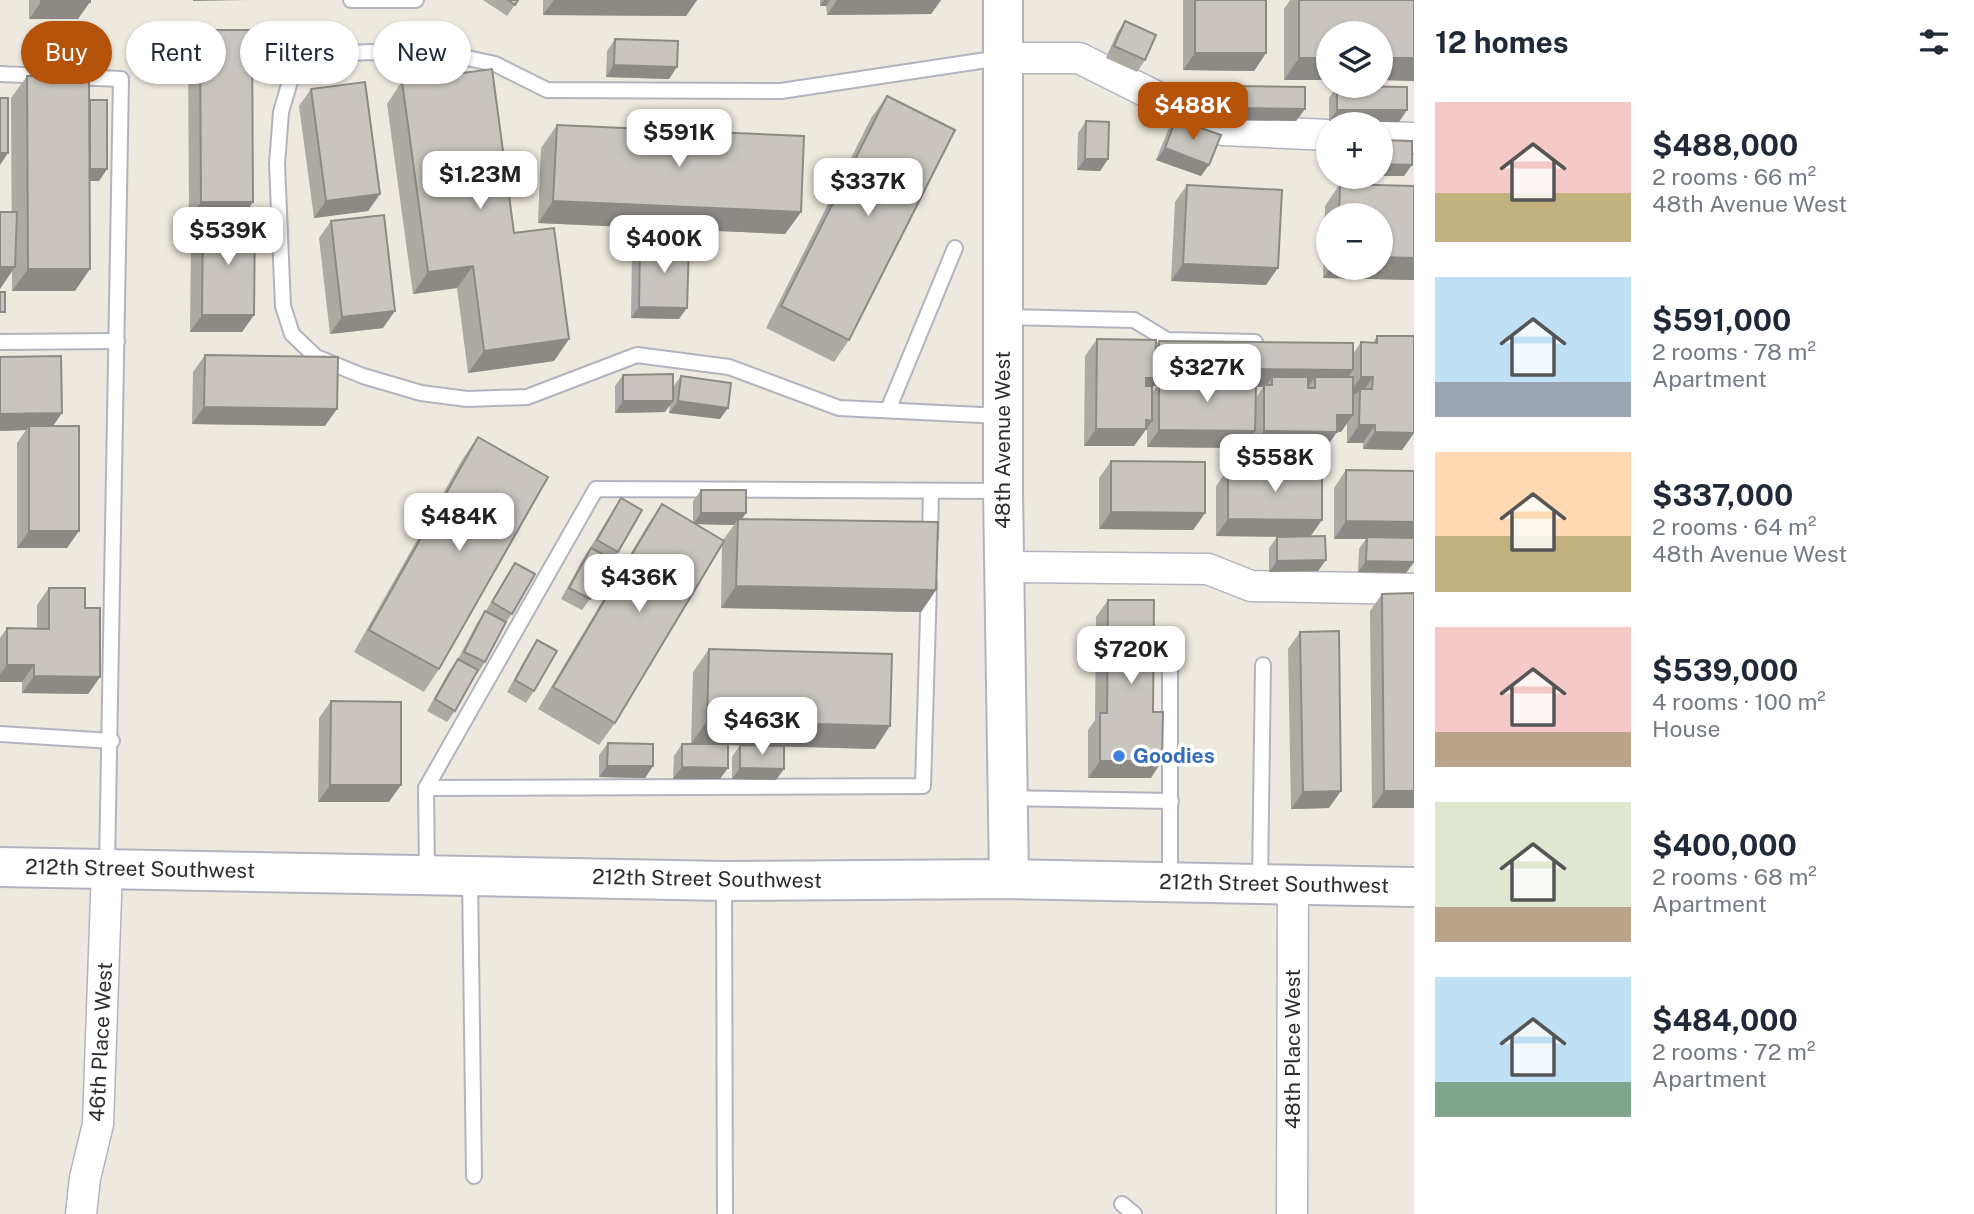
<!DOCTYPE html>
<html lang="en">
<head>
<meta charset="utf-8">
<style>
  :root { --surface:#fff; --page:#f6f6f7; --text:#1f2937; --muted:#747a83; --accent:#b45309 }
  body { margin:0; font-family:"Public Sans",sans-serif; background:var(--page); color:var(--text); height:100vh; display:flex; flex-direction:column; font-size:26px; white-space:nowrap }
  * { box-sizing:border-box; margin:0 }
  p { font-size:23px; color:var(--muted) }
  .icon { flex:none; width:38px; height:38px; fill:none; stroke:currentColor; stroke-width:2; stroke-linecap:round; stroke-linejoin:round }
  .map { position:relative; flex:1; overflow:hidden }
  .side { display:flex; flex-direction:column; background:var(--surface); width:560px }
  .side>* { flex:none }
  .hud { position:absolute; left:21px; top:21px; width:665px; height:63px; display:flex; gap:14px }
  .fabs { position:absolute; left:1316px; top:21px; display:grid; gap:14px }
  .fabs a { display:grid; place-items:center; width:77px; height:77px; border-radius:50%; background:var(--surface); box-shadow:0 2px 5px #0004; font-size:35px }
  .price { position:absolute; translate:-50% -60px; padding:0 16px; border-radius:14px; background:#fff; color:#222; font-size:23px; line-height:46px; filter:drop-shadow(0 2px 4px #0008) }
  .price::after { content:''; position:absolute; left:50%; top:42px; width:21px; height:16px; margin-left:-10px; background:inherit; clip-path:polygon(0 0,100% 0,50% 100%) }
  .price.current { background:var(--accent); color:#fff }
  ul { padding:0; list-style:none }
  li { display:flex; align-items:center; gap:21px; height:175px; padding:0 21px }
  li span { display:grid; place-items:center; flex:none; width:196px; height:140px; border-radius:0px; color:#555 }
  li>.icon { margin-inline-start:auto }
  span .icon { width:84px; height:84px; fill:#fffc; stroke-width:1 }
  li b { font-size:30px }
  h2 { display:flex; justify-content:space-between; align-items:center; height:84px; padding:0 21px; font-size:30px }
  .chip { padding:0 24px; border-radius:32px; background:var(--surface); box-shadow:0 2px 5px #0004; font-size:24px; line-height:63px }
  .chip.current { background:var(--accent); color:#fff }
  main { display:flex; flex:1; min-height:0 }
  .map>svg:first-child { display:block }
  .lines { fill:none; stroke-linecap:round; stroke-linejoin:round }
  .service-casing { stroke:#b2b3bf; stroke-width:18 }
  .minor-casing { stroke:#b2b3bf; stroke-width:33 }
  .secondary-casing { stroke:#b2b3bf; stroke-width:42 }
  .service { stroke:#fff; stroke-width:14 }
  .minor { stroke:#fff; stroke-width:30 }
  .secondary { stroke:#fff; stroke-width:38 }
  .wall { fill:#ada9a3; fill-rule:evenodd }
  .shaded-wall { fill:#8d8a85 }
  .building { fill:#c9c5be; stroke:#8d8a85; stroke-width:2 }
  .shop-dot { fill:#3f7fe0; stroke:#fff; stroke-width:2.5 }
  .labels { text-anchor:middle; stroke-width:7; stroke-linejoin:round; paint-order:stroke }
  .street-label { font-size:21px; fill:#2c2c2c; stroke:#fff }
  .shop-label { font-size:21px; font-weight:bold; fill:#366cbe; stroke:#fff; text-anchor:start }
</style>
</head>
<body>
<main>
<div class="map">
<svg width="1414" height="1214" viewBox="0 0 1414 1214">
  <rect width="100%" height="100%" fill="#eee9de"/>
  <g class="lines">
    <defs>
      <g id="service">
        <path d="M351,0H416"/>
        <path d="M1000,58L781,91L547,90L495,64L453,55L371,52L327,54L291,78L281,112L277,164L283,306L292,334L316,357L363,376L421,393L467,399L527,397L637,355L729,367L839,408L1001,416"/>
        <path d="M0,74L121,79L107,867"/>
        <path d="M1004,317L1134,320L1167,340L1255,342"/>
        <path d="M0,342L117,341"/>
        <path d="M888,410L955,248"/>
        <path d="M930,538L931,491"/>
        <path d="M1170,635V881"/>
        <path d="M0,734L112,741"/>
        <path d="M426,788L923,786L929,583"/>
        <path d="M1007,798L1171,801"/>
        <path d="M427,874L426,788L596,489L1002,491"/>
        <path d="M470,877L474,1176"/>
        <path d="M724,883L725,1214"/>
        <path d="M1260,883L1263,665"/>
        <path d="M1122,1204L1134,1214"/>
      </g>
      <g id="minor">
        <path d="M1003,58H1079L1223,130L1328,135"/>
        <path d="M1381,137L1414,138"/>
        <path d="M1004,567L1208,569L1251,586L1414,589"/>
        <path d="M81,1214L85,1178L98,1124L107,868"/>
        <path d="M1292,1214L1293,885"/>
      </g>
      <g id="secondary">
        <path d="M1003,0V491L1009,879"/>
        <path d="M0,867L724,881L1009,879L1414,887"/>
      </g>
    </defs>
    <use href="#service" class="service-casing"/>
    <use href="#minor" class="minor-casing"/>
    <use href="#secondary" class="secondary-casing"/>
    <use href="#service" class="service"/>
    <use href="#minor" class="minor"/>
    <use href="#secondary" class="secondary"/>
  </g>
  <g class="wall">
    <path d="M29,0H90L78,19H29Z"/>
    <path d="M483,0H518L507,16Z"/>
    <path d="M543,0H697L686,16L543,15Z"/>
    <path d="M820,0H941L931,14L827,15L826,6H820Z"/>
    <path d="M1183,0H1266V53L1254,71L1183,70Z"/>
    <path d="M1290,0H1414V81L1381,80V33L1284,80V9Z"/>
    <path d="M1125,21L1145,60L1137,72L1106,58L1117,33Z"/>
    <path d="M200,30L253,202L242,218L254,315L242,332H190L191,235L201,219H189L188,47Z"/>
    <path d="M615,39L669,79L606,77L607,51Z"/>
    <path d="M27,76L90,100L107,169L99,181H90L75,291H12L11,98Z"/>
    <path d="M402,81L514,233L569,339L554,361L468,373L457,288L413,294L387,104Z"/>
    <path d="M1235,86L1305,109L1296,121L1227,120V98Z"/>
    <path d="M1337,86L1399,122L1329,121V98Z"/>
    <path d="M311,89L380,194L368,211L314,218L299,106Z"/>
    <path d="M887,96L849,340L834,362L766,328L871,118Z"/>
    <path d="M1176,119L1201,176L1156,160L1168,130Z"/>
    <path d="M1086,121L1108,159L1100,171L1077,170L1078,133Z"/>
    <path d="M557,125L801,212L785,234L538,223L541,148Z"/>
    <path d="M1340,184L1414,186V280L1323,278L1325,206ZM1328,215H1381V268H1328Z"/>
    <path d="M1187,185L1266,285L1171,281L1175,202Z"/>
    <path d="M331,221L383,328L330,334L319,238Z"/>
    <path d="M640,242L679,319L631,318L632,254Z"/>
    <path d="M1377,336L1414,433L1402,450L1363,449V443H1347V423L1341,432H1337L1325,449H1252V435L1243,448L1147,447V428L1134,446H1084L1085,356L1097,339L1156,347L1159,341L1353,354L1361,342L1373,343ZM1150,386H1157L1152,393ZM1256,387H1263L1256,398Z"/>
    <path d="M205,355L325,426L192,424L193,372Z"/>
    <path d="M623,375L673,387L681,376L720,419L669,413L670,404L665,412L615,413V386Z"/>
    <path d="M62,413L53,426L67,548H17V443L26,430L0,431Z"/>
    <path d="M478,437L439,669L424,692L354,652L462,460Z"/>
    <path d="M1111,461L1205,513L1193,530L1099,529V478Z"/>
    <path d="M1228,469L1311,536L1318,571L1269,572V548L1277,537L1216,536V486Z"/>
    <path d="M1346,470L1414,471V562L1406,573L1358,572L1359,549L1366,539H1334V488Z"/>
    <path d="M701,490L742,519L936,590L921,612L721,608L722,543L615,723L599,745L538,709L647,526L662,504L693,522V501ZM696,524L734,525L723,540Z"/>
    <path d="M621,498L618,552L609,564L590,599L582,610L561,599L583,559Z"/>
    <path d="M515,563L512,614L506,622L485,662L477,674L476,673L455,711L447,722L427,711L449,671L458,659L477,623L485,612Z"/>
    <path d="M49,588L85,608L100,677L88,694L22,693V682H0V638L7,628H37V605Z"/>
    <path d="M1414,593V808H1372L1370,611L1382,594Z"/>
    <path d="M1108,600L1151,778H1088V730L1095,720L1096,617Z"/>
    <path d="M1300,632L1329,808L1291,809L1288,649Z"/>
    <path d="M537,640L534,691L526,703L507,692L529,652Z"/>
    <path d="M709,649L875,749L784,746L776,780L732,779V757L740,745L767,746L728,745L720,779H673L674,756L682,744H691L693,672Z"/>
    <path d="M331,701L389,802H318L319,718Z"/>
    <path d="M608,743L653,766L645,778L599,777V755Z"/>
  </g>
  <g class="shaded-wall">
    <path d="M193,0H247L193,1Z"/>
    <path d="M554,0H697L686,16L543,15Z"/>
    <path d="M824,0H830L826,6H820Z"/>
    <path d="M837,0H941L931,14L827,15Z"/>
    <path d="M41,2H90L78,19H29Z"/>
    <path d="M1195,53H1266L1254,71L1183,70Z"/>
    <path d="M1299,58H1328V80H1284Z"/>
    <path d="M1381,58H1414V81L1381,80Z"/>
    <path d="M614,65L677,67L669,79L606,77Z"/>
    <path d="M1235,108L1305,109L1296,121L1227,120Z"/>
    <path d="M1337,110H1407L1399,122L1329,121Z"/>
    <path d="M1165,148L1209,165L1201,176L1156,160Z"/>
    <path d="M0,153H8L0,165Z"/>
    <path d="M1085,159H1108L1100,171L1077,170Z"/>
    <path d="M1381,164L1412,165L1404,176H1381Z"/>
    <path d="M83,169H107L99,181H75Z"/>
    <path d="M380,194L368,211L314,218L326,201Z"/>
    <path d="M553,201L801,212L785,234L538,223Z"/>
    <path d="M201,202H253L241,219L203,218L201,219H189Z"/>
    <path d="M1381,257L1414,258V280L1323,278L1330,268H1381Z"/>
    <path d="M1183,264L1278,268L1266,285L1171,281Z"/>
    <path d="M473,266L457,288L413,294L428,272Z"/>
    <path d="M0,267H15L0,289Z"/>
    <path d="M28,269H90L75,291H12Z"/>
    <path d="M639,307L687,308L679,319L631,318Z"/>
    <path d="M395,311L383,328L330,334L342,317Z"/>
    <path d="M202,315H254L242,332H190Z"/>
    <path d="M569,339L554,361L468,373L484,351Z"/>
    <path d="M1159,368L1353,370L1341,387L1315,377L1308,387L1272,385V377L1266,387L1213,386L1214,376L1207,386L1166,384V376L1159,385V383L1157,386H1150L1143,395L1146,378H1152Z"/>
    <path d="M1361,377H1373L1361,394L1360,389L1356,394H1349Z"/>
    <path d="M623,401H673L665,412L615,413Z"/>
    <path d="M678,401L728,408L720,419L669,413Z"/>
    <path d="M204,407L337,409L325,426L192,424Z"/>
    <path d="M62,413L50,430L29,426L26,430L0,431V414Z"/>
    <path d="M1337,415H1353L1341,432H1337L1325,449H1252L1264,431Z"/>
    <path d="M1146,420L1152,421L1134,446H1084L1096,429Z"/>
    <path d="M1359,425H1375L1363,443H1347Z"/>
    <path d="M1159,430L1255,431L1243,448L1147,447Z"/>
    <path d="M1375,432L1414,433L1402,450L1363,449Z"/>
    <path d="M1111,512L1205,513L1193,530L1099,529Z"/>
    <path d="M701,513H746L738,525V519L734,525L693,524Z"/>
    <path d="M1228,519L1322,520L1310,537L1216,536Z"/>
    <path d="M1346,521L1414,522V539H1334Z"/>
    <path d="M29,531H79L67,548H17Z"/>
    <path d="M1326,560L1318,571L1269,572L1277,561Z"/>
    <path d="M1366,561L1414,562L1406,573L1358,572Z"/>
    <path d="M736,586L936,590L921,612L721,608Z"/>
    <path d="M7,665H34L22,682H0V674Z"/>
    <path d="M34,676L100,677L88,694L22,693Z"/>
    <path d="M707,721L890,726L875,749L691,744Z"/>
    <path d="M1100,761H1162L1151,778H1088Z"/>
    <path d="M607,766H653L645,778L599,777Z"/>
    <path d="M682,767L728,768L720,779H673Z"/>
    <path d="M740,768L784,769L776,780L732,779Z"/>
    <path d="M330,785H401L389,802H318Z"/>
    <path d="M1341,791L1329,808L1291,809L1303,792Z"/>
    <path d="M1384,791H1414V808H1372Z"/>
  </g>
  <g class="building">
    <rect x="41" y="0" width="49" height="2"/>
    <path d="M508,0H518L515,5Z"/>
    <rect x="1195" y="0" width="71" height="53"/>
    <path d="M1299,0H1414V58H1381V33H1328V58H1299Z"/>
    <path d="M1125,21L1156,35L1145,60L1114,46Z"/>
    <path d="M200,30H252L253,202H201Z"/>
    <path d="M615,39L678,41L677,67L614,65Z"/>
    <path d="M492,69L514,233L554,228L569,339L484,351L473,266L428,272L402,81Z"/>
    <path d="M27,76H89L90,269H28Z"/>
    <path d="M365,82L380,194L326,201L311,89Z"/>
    <path d="M1235,86L1305,87V109L1235,108Z"/>
    <path d="M1337,86L1407,87V110H1337Z"/>
    <path d="M887,96L955,130L849,340L781,306Z"/>
    <rect x="0" y="98" width="8" height="55"/>
    <rect x="90" y="100" width="17" height="69"/>
    <path d="M1176,119L1221,135L1209,165L1165,148Z"/>
    <path d="M1086,121L1109,122L1108,159H1085Z"/>
    <path d="M557,125L804,136L801,212L553,201Z"/>
    <path d="M1381,140L1412,141V165L1381,164Z"/>
    <path d="M1340,184L1414,186V258L1381,257V215H1339Z"/>
    <path d="M1187,185L1282,190L1278,268L1183,264Z"/>
    <path d="M0,212H17L15,267H0Z"/>
    <path d="M384,215L395,311L342,317L331,221Z"/>
    <path d="M203,218L255,219L254,315H202Z"/>
    <path d="M640,242L689,244L687,308L639,307Z"/>
    <rect x="0" y="292" width="5" height="20"/>
    <path d="M1377,336H1414V433L1375,432V425H1359L1360,389H1372L1373,377H1361V342L1377,343Z"/>
    <path d="M1097,339L1156,340L1155,378H1146V386H1152V421L1146,420V429H1096Z"/>
    <path d="M1159,341L1353,343V370L1159,368Z"/>
    <path d="M205,355L338,357L337,409L204,407Z"/>
    <path d="M61,356L62,413L0,414V357Z"/>
    <path d="M673,374V401H623V375Z"/>
    <path d="M681,376L731,383L728,408L678,401Z"/>
    <path d="M1166,376H1203V384L1214,385V376H1246V386H1256L1255,431L1159,430V383L1166,384Z"/>
    <path d="M1272,377H1308V388H1315V377H1353V415H1337V432L1264,431V385H1272Z"/>
    <rect x="29" y="426" width="50" height="105"/>
    <path d="M478,437L548,477L439,669L369,630Z"/>
    <path d="M1111,461L1205,462V513L1111,512Z"/>
    <path d="M1228,469H1322V520L1228,519Z"/>
    <path d="M1346,470L1414,471V522L1346,521Z"/>
    <rect x="701" y="490" width="45" height="23"/>
    <path d="M621,498L642,510L618,552L597,540Z"/>
    <path d="M662,504L724,541L615,723L553,687Z"/>
    <path d="M738,519L938,522L936,590L736,586Z"/>
    <path d="M1325,536L1326,560L1277,561V537Z"/>
    <path d="M1367,537L1414,538V562L1366,561Z"/>
    <path d="M591,548L612,559L590,599L569,588Z"/>
    <path d="M515,563L535,574L512,614L492,602Z"/>
    <path d="M49,588H85V608H100V677L34,676V665H7V628L49,629Z"/>
    <path d="M1414,593V791H1384L1382,594Z"/>
    <path d="M1108,600H1154L1153,712H1163L1162,761H1100V713H1107Z"/>
    <path d="M485,611L506,622L485,662L464,652Z"/>
    <path d="M1339,631L1341,791L1303,792L1300,632Z"/>
    <path d="M537,640L557,651L534,691L515,680Z"/>
    <path d="M709,649L892,654L890,726L707,721Z"/>
    <path d="M458,659L478,670L455,711L435,699Z"/>
    <path d="M331,701L401,702V785H330Z"/>
    <path d="M608,743L653,744V766H607Z"/>
    <path d="M682,744H728V768L682,767Z"/>
    <path d="M740,745L784,746V769L740,768Z"/>
  </g>
  <circle class="shop-dot" cx="1119" cy="756" r="7"/>
  <g class="labels">
    <g class="street-label">
      <text transform="translate(1003 440) rotate(-90)" y="7">48th Avenue West</text>
      <text transform="translate(140 869) rotate(1)" y="7">212th Street Southwest</text>
      <text transform="translate(707 879) rotate(1)" y="7">212th Street Southwest</text>
      <text transform="translate(1274 884) rotate(1)" y="7">212th Street Southwest</text>
      <text transform="translate(101 1042) rotate(-87)" y="7">46th Place West</text>
      <text transform="translate(1293 1049) rotate(-90)" y="7">48th Place West</text>
    </g>
    <g class="shop-label">
      <text x="1133" y="763">Goodies</text>
    </g>
  </g>
</svg>
<div class="fabs">
<a><svg class="icon" aria-label="layers" viewBox="0 0 24 24"><path d="M12 4l9 5-9 5-9-5zM3 14l9 5 9-5"/></svg></a>
<a>+</a>
<a>−</a>
</div>
<b class="price current" style="left:1193px;top:142px">$488K</b>
<b class="price" style="left:679px;top:169px">$591K</b>
<b class="price" style="left:480px;top:211px">$1.23M</b>
<b class="price" style="left:868px;top:218px">$337K</b>
<b class="price" style="left:228px;top:267px">$539K</b>
<b class="price" style="left:664px;top:275px">$400K</b>
<b class="price" style="left:1207px;top:404px">$327K</b>
<b class="price" style="left:1275px;top:494px">$558K</b>
<b class="price" style="left:459px;top:553px">$484K</b>
<b class="price" style="left:639px;top:614px">$436K</b>
<b class="price" style="left:1131px;top:686px">$720K</b>
<b class="price" style="left:762px;top:757px">$463K</b>
<div class="hud">
<a class="chip current">Buy</a>
<a class="chip">Rent</a>
<a class="chip">Filters</a>
<a class="chip">New</a>
</div>
</div>
<section class="side">
<h2>12 homes<svg class="icon" aria-label="filters" viewBox="0 0 24 24"><path d="M4 7h16M4 17h16"/><circle cx="9" cy="7" r="2"/><circle cx="15" cy="17" r="2"/></svg></h2>
<ul>
<li><span style="background:linear-gradient(#f6c9c9 65%,#c2b280 0)"><svg class="icon" aria-label="home" viewBox="0 0 24 24"><path d="M3 11l9-7 9 7M6 9v11h12V9"/></svg></span><div><b>$488,000</b><p>2 rooms · 66 m²</p><p>48th Avenue West</p></div></li>
<li><span style="background:linear-gradient(#bfe0f5 75%,#9aa5b1 0)"><svg class="icon" aria-label="home" viewBox="0 0 24 24"><path d="M3 11l9-7 9 7M6 9v11h12V9"/></svg></span><div><b>$591,000</b><p>2 rooms · 78 m²</p><p>Apartment</p></div></li>
<li><span style="background:linear-gradient(#ffd9b3 60%,#c2b280 0)"><svg class="icon" aria-label="home" viewBox="0 0 24 24"><path d="M3 11l9-7 9 7M6 9v11h12V9"/></svg></span><div><b>$337,000</b><p>2 rooms · 64 m²</p><p>48th Avenue West</p></div></li>
<li><span style="background:linear-gradient(#f6c9c9 75%,#b9a48a 0)"><svg class="icon" aria-label="home" viewBox="0 0 24 24"><path d="M3 11l9-7 9 7M6 9v11h12V9"/></svg></span><div><b>$539,000</b><p>4 rooms · 100 m²</p><p>House</p></div></li>
<li><span style="background:linear-gradient(#dfe7d0 75%,#b9a48a 0)"><svg class="icon" aria-label="home" viewBox="0 0 24 24"><path d="M3 11l9-7 9 7M6 9v11h12V9"/></svg></span><div><b>$400,000</b><p>2 rooms · 68 m²</p><p>Apartment</p></div></li>
<li><span style="background:linear-gradient(#bfe0f5 75%,#7fa58c 0)"><svg class="icon" aria-label="home" viewBox="0 0 24 24"><path d="M3 11l9-7 9 7M6 9v11h12V9"/></svg></span><div><b>$484,000</b><p>2 rooms · 72 m²</p><p>Apartment</p></div></li>
</ul>
</section>
</main>
</body>
</html>
